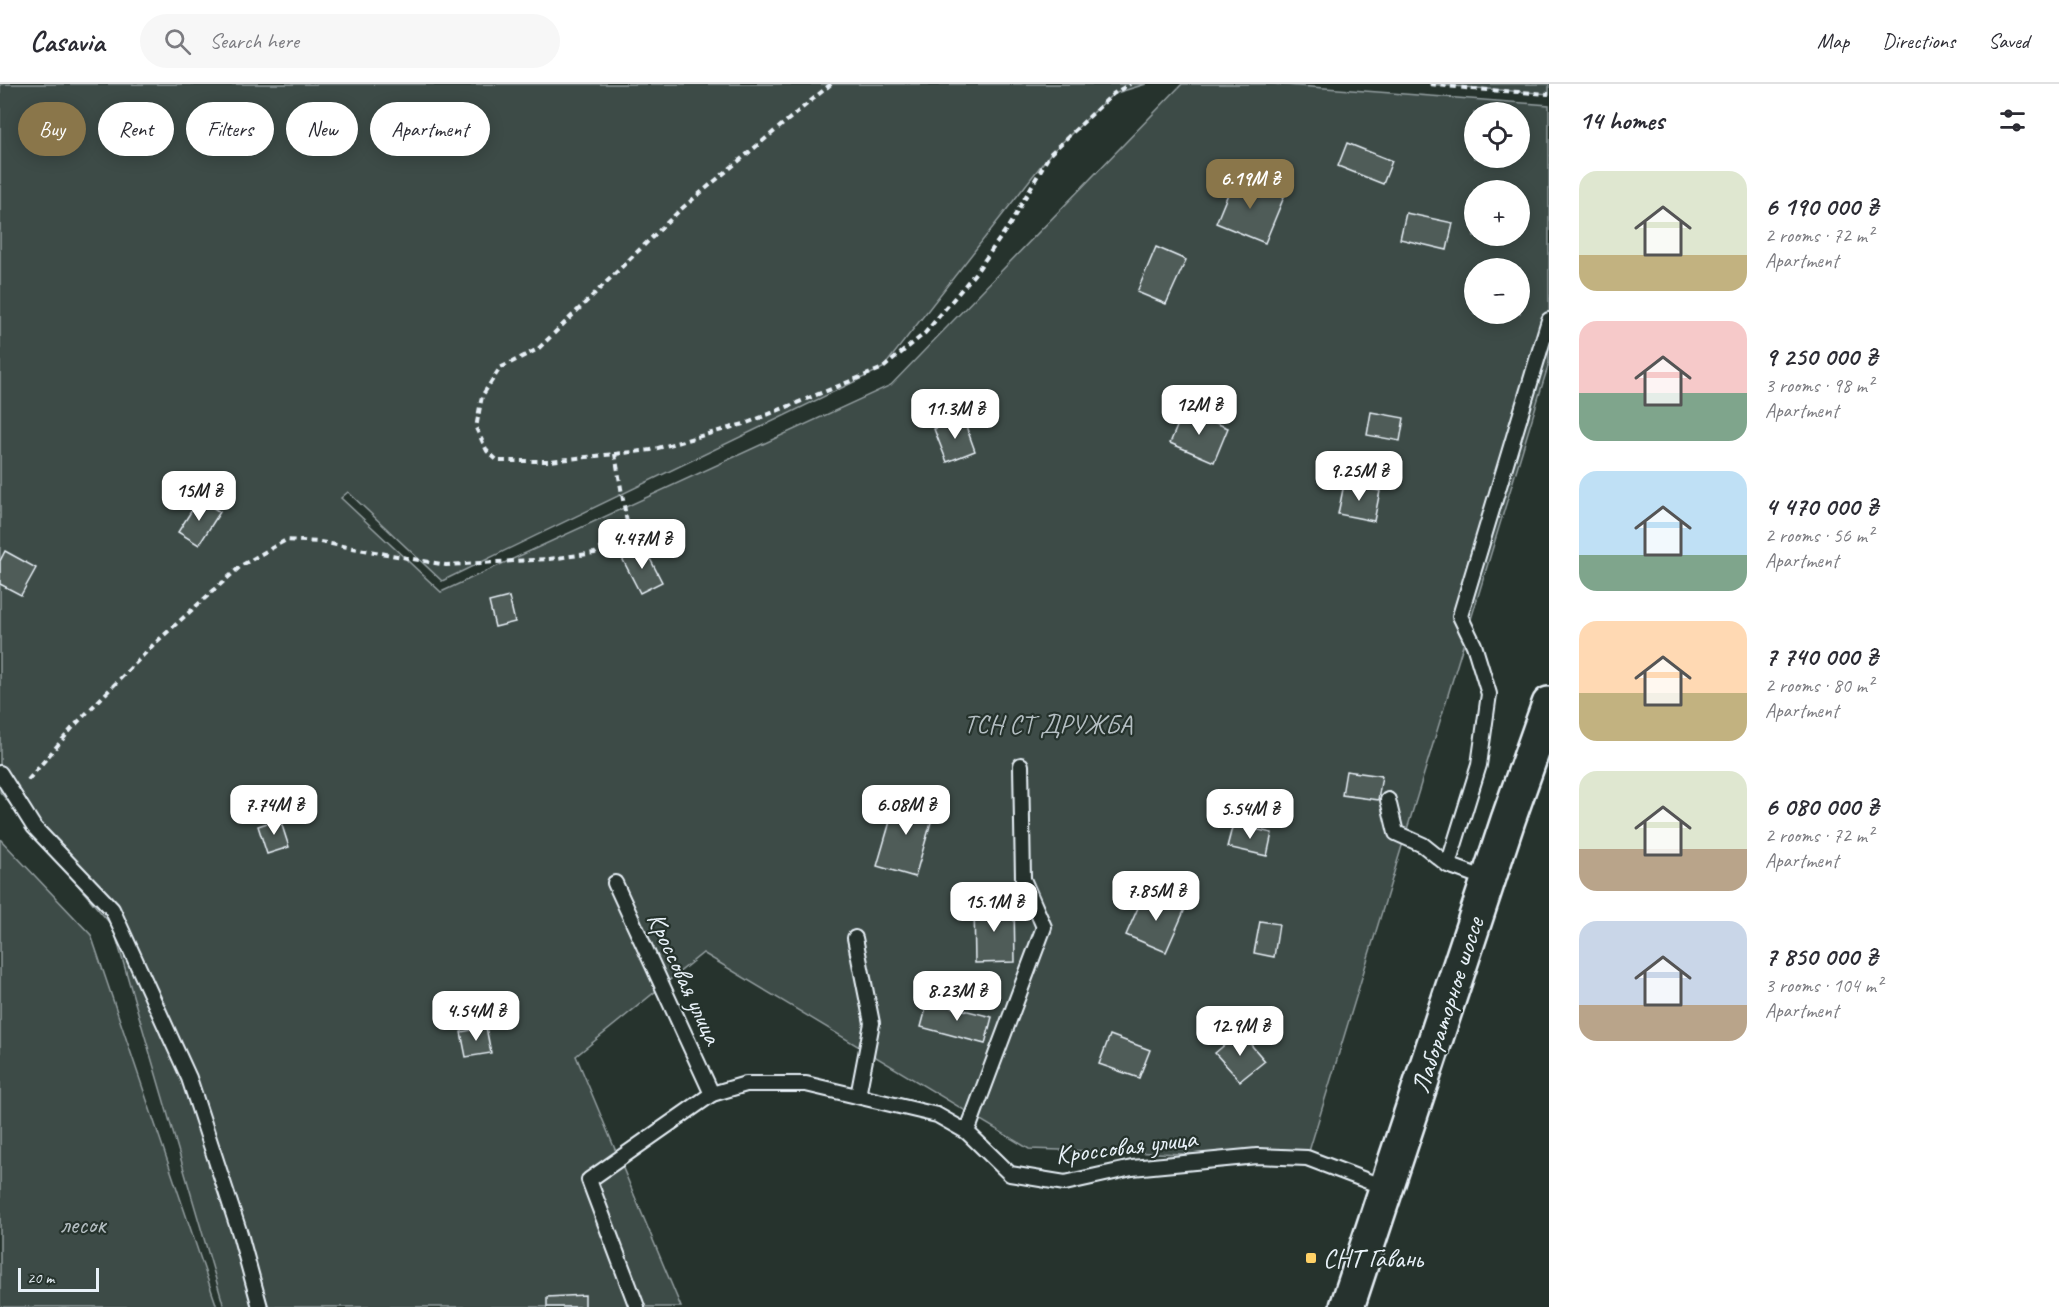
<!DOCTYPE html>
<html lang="en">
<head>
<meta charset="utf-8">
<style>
  :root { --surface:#fff; --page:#f7f7f7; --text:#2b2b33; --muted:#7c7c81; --line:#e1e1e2; --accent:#8a764a }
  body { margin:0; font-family:Caveat,sans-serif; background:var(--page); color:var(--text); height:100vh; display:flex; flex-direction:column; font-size:22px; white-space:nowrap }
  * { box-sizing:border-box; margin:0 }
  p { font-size:20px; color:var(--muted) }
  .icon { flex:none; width:33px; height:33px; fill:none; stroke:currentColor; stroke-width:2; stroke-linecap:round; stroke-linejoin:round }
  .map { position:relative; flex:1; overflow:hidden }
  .panel { display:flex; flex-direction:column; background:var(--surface); width:510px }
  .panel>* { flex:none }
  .guide { position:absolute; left:18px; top:18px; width:570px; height:54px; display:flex; gap:12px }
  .buttons { position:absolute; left:1464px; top:18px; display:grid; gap:12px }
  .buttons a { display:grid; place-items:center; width:66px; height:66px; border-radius:50%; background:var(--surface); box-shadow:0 3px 15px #0003; font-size:30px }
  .scale { position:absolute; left:18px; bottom:15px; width:81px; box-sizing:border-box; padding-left:6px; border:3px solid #e8f1f8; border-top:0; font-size:16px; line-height:21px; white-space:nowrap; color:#e8f1f8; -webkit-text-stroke:4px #26332d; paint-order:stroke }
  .price { position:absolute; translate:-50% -51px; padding:0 14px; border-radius:12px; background:#fff; color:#222; font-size:20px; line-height:39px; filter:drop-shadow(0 2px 3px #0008) }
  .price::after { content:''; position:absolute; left:50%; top:36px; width:18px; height:14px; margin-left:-9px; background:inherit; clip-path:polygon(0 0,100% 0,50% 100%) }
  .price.selected { background:var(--accent); color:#fff }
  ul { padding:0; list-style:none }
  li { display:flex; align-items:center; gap:18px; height:150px; padding:0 30px }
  li span { display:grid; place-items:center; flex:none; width:168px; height:120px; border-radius:18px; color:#555 }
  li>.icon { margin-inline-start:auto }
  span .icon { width:72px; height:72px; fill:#fffc; stroke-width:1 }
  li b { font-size:26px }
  h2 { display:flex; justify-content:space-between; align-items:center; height:72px; padding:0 30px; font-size:26px }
  .pill { padding:0 21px; border-radius:27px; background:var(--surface); box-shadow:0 3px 15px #0003; font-size:21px; line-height:54px }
  .pill.selected { background:var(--accent); color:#fff }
  header { display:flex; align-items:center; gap:36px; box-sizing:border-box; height:84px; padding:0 30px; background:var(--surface); border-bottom:2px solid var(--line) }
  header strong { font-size:28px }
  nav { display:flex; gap:33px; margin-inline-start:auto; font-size:21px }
  .search { width:420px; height:54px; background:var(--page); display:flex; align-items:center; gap:15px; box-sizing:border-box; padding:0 21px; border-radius:33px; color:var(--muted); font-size:22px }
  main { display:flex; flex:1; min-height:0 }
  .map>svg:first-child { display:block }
  .green { fill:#3e4b47; stroke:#939ea0; stroke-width:1.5; fill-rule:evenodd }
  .building { fill:#505c59; stroke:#e8f1f8; stroke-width:1.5 }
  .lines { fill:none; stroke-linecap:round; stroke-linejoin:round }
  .service-casing { stroke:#e8f1f8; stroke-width:18 }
  .primary-casing { stroke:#e8f1f8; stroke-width:38 }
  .path { stroke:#e8f1f8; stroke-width:4; stroke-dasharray:6 4.5; stroke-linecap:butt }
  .service { stroke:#26332d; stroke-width:14 }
  .primary { stroke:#26332d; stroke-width:33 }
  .poi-dot { fill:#ffd166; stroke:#26332d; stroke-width:2 }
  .labels { text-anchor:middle; stroke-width:4.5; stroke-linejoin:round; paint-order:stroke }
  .park-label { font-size:26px; fill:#b5bfc3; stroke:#26332d }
  .street-label { font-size:26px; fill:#e8f1f8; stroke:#26332d }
  .poi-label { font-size:26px; fill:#e8f1f8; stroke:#26332d; text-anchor:start }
</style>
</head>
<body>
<header>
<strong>Casavia</strong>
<div class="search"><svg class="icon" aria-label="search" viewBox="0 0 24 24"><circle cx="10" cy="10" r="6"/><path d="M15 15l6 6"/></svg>Search here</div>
<nav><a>Map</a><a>Directions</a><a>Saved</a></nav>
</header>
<main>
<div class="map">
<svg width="1549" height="1223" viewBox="0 0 1549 1223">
  <rect width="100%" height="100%" fill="#26332d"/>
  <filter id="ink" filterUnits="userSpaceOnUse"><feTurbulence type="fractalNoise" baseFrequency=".0167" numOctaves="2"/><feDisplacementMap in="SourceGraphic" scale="12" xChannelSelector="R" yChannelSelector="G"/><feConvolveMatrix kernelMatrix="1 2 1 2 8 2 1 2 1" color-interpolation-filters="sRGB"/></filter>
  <g filter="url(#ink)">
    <g class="green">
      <path d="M0,0H1146L1113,10L1050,70L883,284L442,497L348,408L341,414L441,508L891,301L1182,0H1272L1549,21V279L1307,1074L1029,1065L703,869L576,972L681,1223H224L113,843L0,708ZM1474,28H1520V74H1474ZM1474,106H1520V152H1474ZM1474,184H1520V230H1474Z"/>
      <path d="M1429,0H1549V10Z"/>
      <path d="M0,755L91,851L217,1223H0Z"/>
    </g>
    <g class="building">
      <path d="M1347,59L1392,77L1383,100L1338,82Z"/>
      <path d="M1235,93L1284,113L1265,159L1216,139Z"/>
      <path d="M1406,129L1453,139L1447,166L1400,155Z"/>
      <path d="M1156,163L1186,176L1166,220L1137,208Z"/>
      <path d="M1184,326L1228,344L1214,378L1170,359Z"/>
      <path d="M1371,328L1404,334L1400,357L1367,351Z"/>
      <path d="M963,334L975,367L947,378L934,345Z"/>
      <path d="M1344,400L1380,407L1374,437L1338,430Z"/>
      <path d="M199,415L220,428L199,461L178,448Z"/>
      <path d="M644,463L662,498L640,509L622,474Z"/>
      <path d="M5,467L36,484L21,511L0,500V477Z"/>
      <path d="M509,513L515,538L495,543L489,518Z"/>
      <path d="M1346,687L1382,692L1378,716L1342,711Z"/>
      <path d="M898,710L936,721L915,793L877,782Z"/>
      <path d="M280,735L289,763L267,770L258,742Z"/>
      <path d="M1233,740L1272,749L1267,772L1227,763Z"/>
      <path d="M1145,808L1185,825L1166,868L1126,851Z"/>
      <path d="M1014,819L1015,878L975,879L974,820Z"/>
      <path d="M1260,837L1279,840L1274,873L1254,869Z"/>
      <path d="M928,917L992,933L985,960L921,943Z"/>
      <path d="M486,943L491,969L466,973L461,948Z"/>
      <path d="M1240,948L1265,977L1240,997L1215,969Z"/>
      <path d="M1110,951L1150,966L1139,994L1099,980Z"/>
      <path d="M585,1211V1223H547V1213Z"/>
    </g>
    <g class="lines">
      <defs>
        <g id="service">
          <path d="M0,689L34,743L112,825L189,994L240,1150L260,1223"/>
          <path d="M1388,716L1396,749L1423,761L1448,781L1489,796"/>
          <path d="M1448,781L1479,681L1489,610L1474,561L1460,532L1549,236"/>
          <path d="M615,799L712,1010L746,1000H806L937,1031L967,1048L1010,1090L1065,1099L1132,1084L1257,1072L1307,1074L1386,1104"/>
          <path d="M855,854L872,939L858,1012"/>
          <path d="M967,1048L1044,843L1023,795L1021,681"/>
          <path d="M637,1223L589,1096L712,1010"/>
        </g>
        <path id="primary" d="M1347,1223L1508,736L1549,620"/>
      </defs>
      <use href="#service" class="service-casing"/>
      <use href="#primary" class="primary-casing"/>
      <g class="path">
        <path d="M831,0L680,126L538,265L500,284L482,312L476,344L487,367L498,377H550L651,366L747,339L883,284L925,249L977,187L1010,140L1050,70L1113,10L1130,0"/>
        <path d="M1430,0L1473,5L1549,10"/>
        <path d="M28,696L74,642L154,560L242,481L286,456L320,458L446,481L549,475L595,469L628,444L615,370"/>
      </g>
      <use href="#service" class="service"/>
      <use href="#primary" class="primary"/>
    </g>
  </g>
  <rect class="poi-dot" x="1305" y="1168" width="12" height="12" rx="3"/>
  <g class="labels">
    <g class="park-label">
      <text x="1048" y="649">ТСН СТ ДРУЖБА</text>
      <text x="83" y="1149">лесок</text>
    </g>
    <g class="street-label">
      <text transform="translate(685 894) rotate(65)" y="9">Кроссовая улица</text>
      <text transform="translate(1447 921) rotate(-72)" y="9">Лабораторное шоссе</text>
      <text transform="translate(1126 1062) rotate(-7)" y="9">Кроссовая улица</text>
    </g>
    <g class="poi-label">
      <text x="1323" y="1183">СНТ Гавань</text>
    </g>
  </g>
</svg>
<div class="buttons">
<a><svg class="icon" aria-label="locate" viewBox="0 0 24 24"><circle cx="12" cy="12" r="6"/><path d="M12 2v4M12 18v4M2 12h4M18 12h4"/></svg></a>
<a>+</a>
<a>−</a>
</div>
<div class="scale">20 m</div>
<b class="price selected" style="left:1250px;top:126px">6.19M ₴</b>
<b class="price" style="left:1199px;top:352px">12M ₴</b>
<b class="price" style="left:955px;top:356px">11.3M ₴</b>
<b class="price" style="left:1359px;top:418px">9.25M ₴</b>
<b class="price" style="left:199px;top:438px">15M ₴</b>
<b class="price" style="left:642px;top:486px">4.47M ₴</b>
<b class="price" style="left:274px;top:752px">7.74M ₴</b>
<b class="price" style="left:906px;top:752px">6.08M ₴</b>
<b class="price" style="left:1250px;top:756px">5.54M ₴</b>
<b class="price" style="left:1156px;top:838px">7.85M ₴</b>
<b class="price" style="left:994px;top:849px">15.1M ₴</b>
<b class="price" style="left:957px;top:938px">8.23M ₴</b>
<b class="price" style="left:476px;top:958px">4.54M ₴</b>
<b class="price" style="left:1240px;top:973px">12.9M ₴</b>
<div class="guide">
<a class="pill selected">Buy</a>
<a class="pill">Rent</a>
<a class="pill">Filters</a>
<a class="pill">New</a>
<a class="pill">Apartment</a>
</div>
</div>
<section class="panel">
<h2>14 homes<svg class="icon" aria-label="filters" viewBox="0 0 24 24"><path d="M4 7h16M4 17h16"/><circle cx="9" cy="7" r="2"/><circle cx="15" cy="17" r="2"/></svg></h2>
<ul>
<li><span style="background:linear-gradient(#dfe7d0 70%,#c2b280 0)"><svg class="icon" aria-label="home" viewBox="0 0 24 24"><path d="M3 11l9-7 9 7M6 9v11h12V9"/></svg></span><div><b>6 190 000 ₴</b><p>2 rooms · 72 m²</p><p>Apartment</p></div></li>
<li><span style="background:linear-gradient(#f6c9c9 60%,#7fa58c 0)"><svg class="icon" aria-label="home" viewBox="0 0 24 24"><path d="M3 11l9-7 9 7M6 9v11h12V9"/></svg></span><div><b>9 250 000 ₴</b><p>3 rooms · 98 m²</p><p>Apartment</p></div></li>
<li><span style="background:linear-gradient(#bfe0f5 70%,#7fa58c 0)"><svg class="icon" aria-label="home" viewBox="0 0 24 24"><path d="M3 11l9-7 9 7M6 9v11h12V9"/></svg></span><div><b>4 470 000 ₴</b><p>2 rooms · 56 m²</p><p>Apartment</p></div></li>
<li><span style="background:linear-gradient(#ffd9b3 60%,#c2b280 0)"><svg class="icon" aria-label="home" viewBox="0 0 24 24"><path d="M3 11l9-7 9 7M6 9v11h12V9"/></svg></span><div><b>7 740 000 ₴</b><p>2 rooms · 80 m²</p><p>Apartment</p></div></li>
<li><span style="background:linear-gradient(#dfe7d0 65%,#b9a48a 0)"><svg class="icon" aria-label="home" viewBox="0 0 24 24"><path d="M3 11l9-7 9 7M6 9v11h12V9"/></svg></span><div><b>6 080 000 ₴</b><p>2 rooms · 72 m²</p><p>Apartment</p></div></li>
<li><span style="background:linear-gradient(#c9d6e8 70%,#b9a48a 0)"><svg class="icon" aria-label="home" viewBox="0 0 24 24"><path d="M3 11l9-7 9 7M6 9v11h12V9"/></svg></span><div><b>7 850 000 ₴</b><p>3 rooms · 104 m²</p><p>Apartment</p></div></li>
</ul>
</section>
</main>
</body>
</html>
